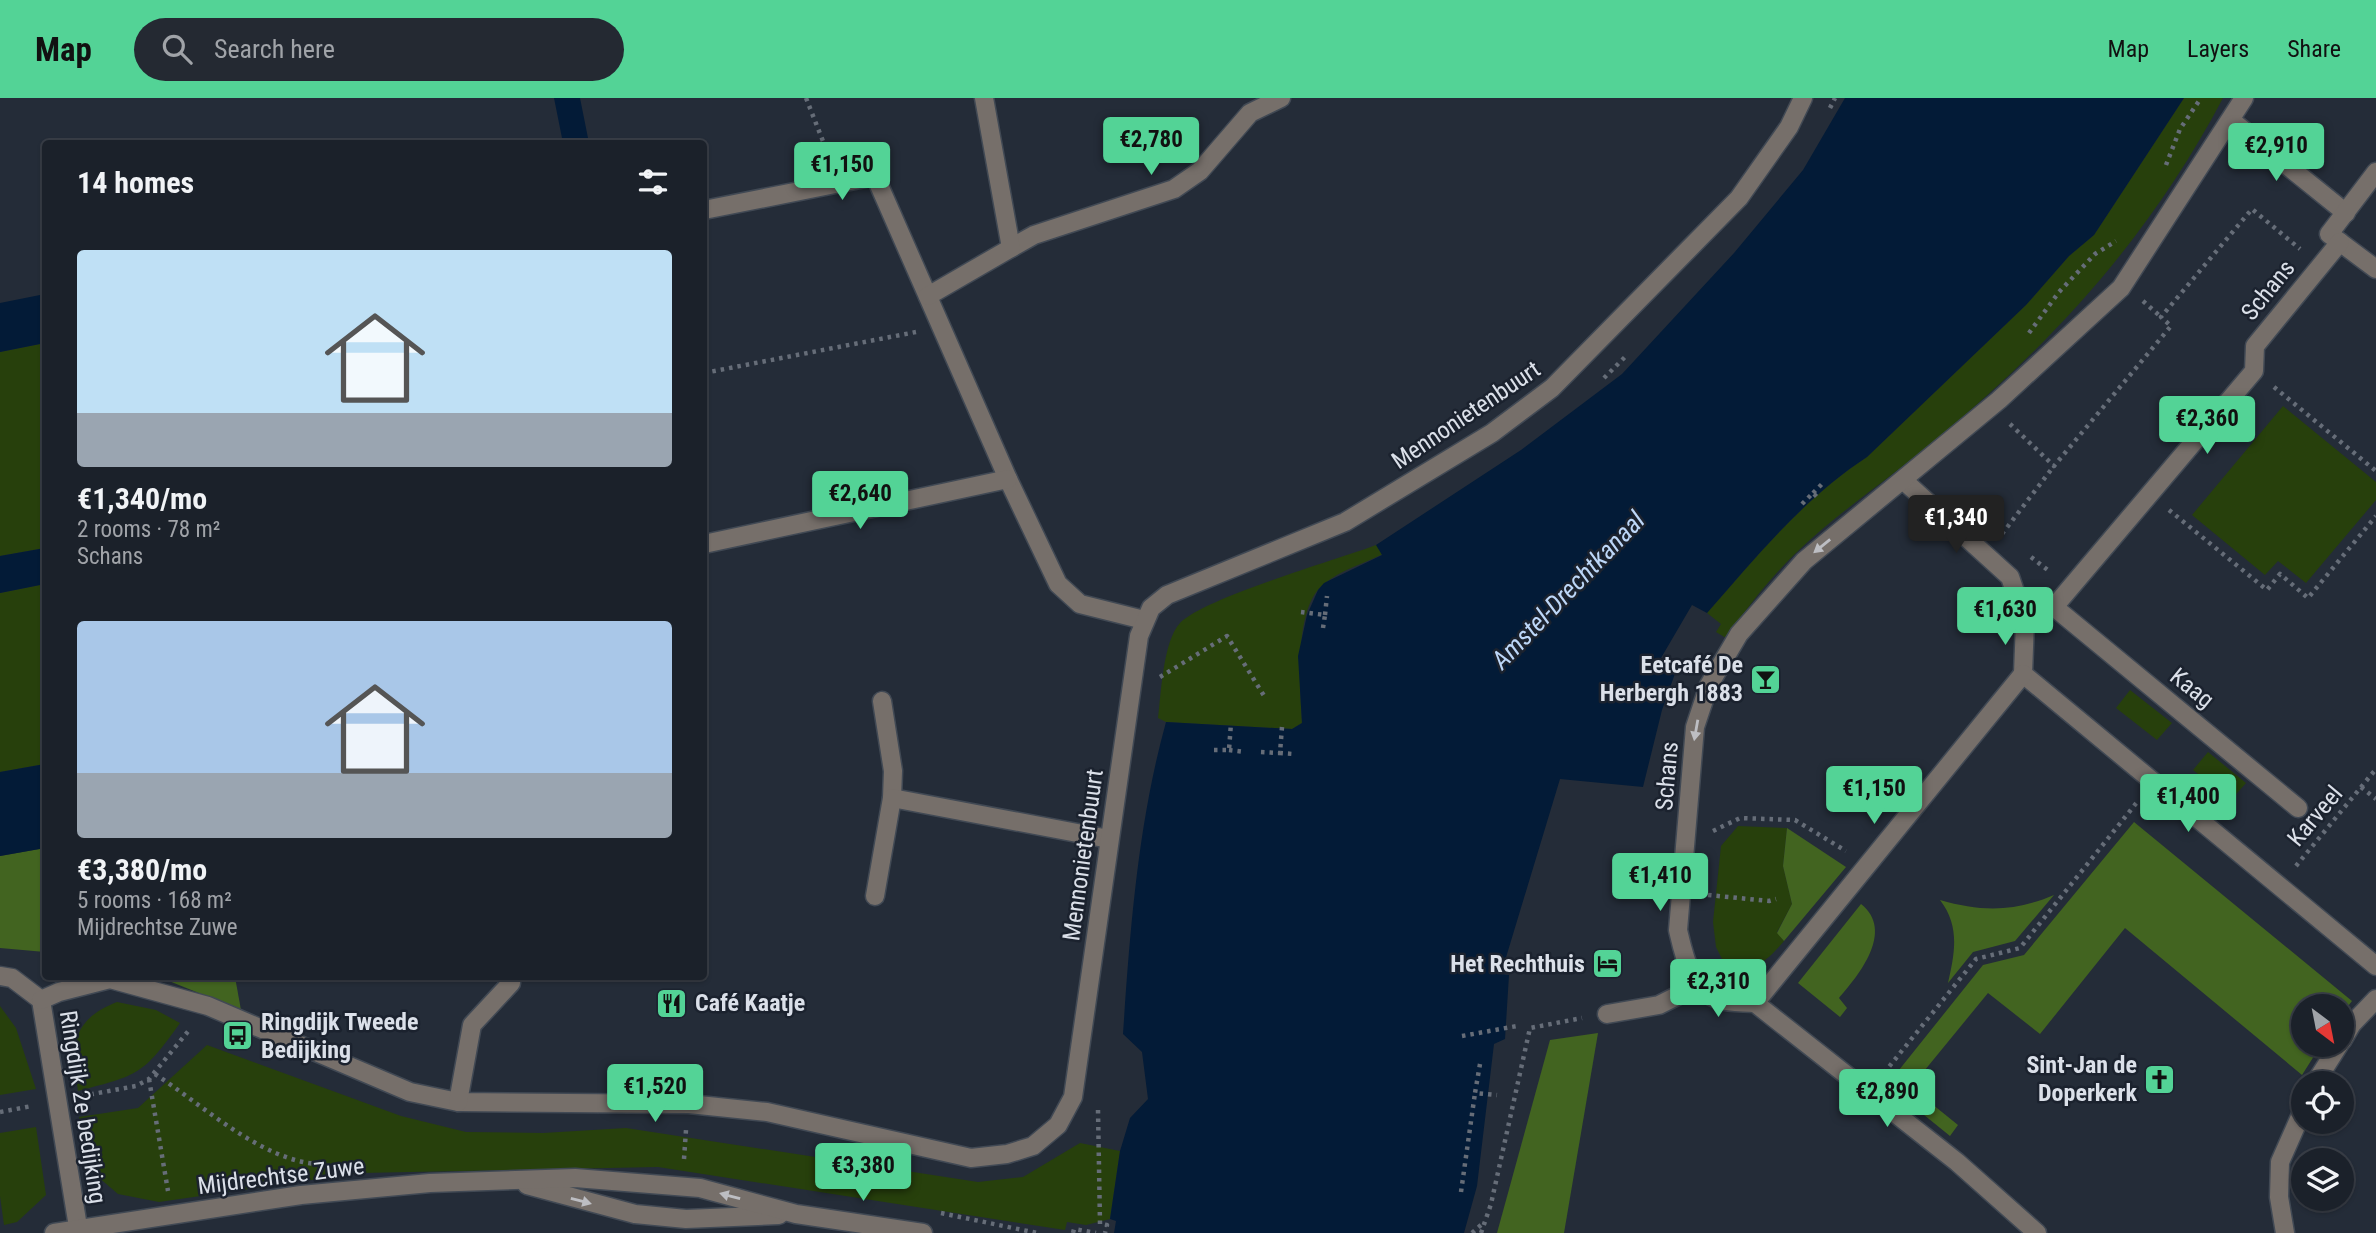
<!DOCTYPE html>
<html lang="en">
<head>
<meta charset="utf-8">
<style>
  :root { --surface:#1b212a; --page:#242932; --text:#f1f3f6; --muted:#a0a3a8; --line:#393e47; --accent:#53d396 }
  body { margin:0; font-family:"Roboto Condensed",sans-serif; background:var(--page); color:var(--text); height:100vh; display:flex; flex-direction:column; font-size:26px; white-space:nowrap }
  * { box-sizing:border-box; margin:0 }
  p { font-size:23px; color:var(--muted) }
  .icon { flex:none; width:38px; height:38px; fill:none; stroke:currentColor; stroke-width:2; stroke-linecap:round; stroke-linejoin:round }
  .map { position:relative; flex:1; overflow:hidden }
  .sheet { position:absolute; left:42px; top:42px; width:665px; height:840px; display:flex; flex-direction:column; background:var(--surface); border-radius:7px; box-shadow:0 2px 5px #0004,0 0 0 2px var(--line) }
  .sheet>* { flex:none }
  .needle { width:46px; rotate:148deg }
  .fabs { position:absolute; left:2291px; top:896px; display:grid; gap:14px }
  .fabs a { display:grid; place-items:center; width:63px; height:63px; border-radius:50%; background:var(--surface); box-shadow:0 2px 5px #0004,0 0 0 2px var(--line); font-size:35px }
  .price { position:absolute; translate:-50% -60px; padding:0 16px; border-radius:7px; background:var(--accent); color:#111; font-size:23px; line-height:46px; filter:drop-shadow(0 2px 4px #0008) }
  .price::after { content:''; position:absolute; left:50%; top:42px; width:21px; height:16px; margin-left:-10px; background:inherit; clip-path:polygon(0 0,100% 0,50% 100%) }
  .price.on { background:#222; color:#fff }
  ul { padding:0; list-style:none }
  li { display:grid; align-content:center; gap:14px; height:371px; padding:0 35px }
  li span { display:grid; place-items:center; height:217px; border-radius:7px; color:#555 }
  li>.icon { margin-inline-start:auto }
  span .icon { width:126px; height:126px; fill:#fffc; stroke-width:1 }
  li b { font-size:30px }
  h2 { display:flex; justify-content:space-between; align-items:center; height:84px; padding:0 35px; font-size:30px }
  header { display:flex; align-items:center; gap:42px; box-sizing:border-box; height:98px; padding:0 35px; background:var(--accent); color:#111 }
  header strong { font-size:33px }
  nav { display:flex; gap:38px; margin-inline-start:auto; font-size:24px }
  .search { width:490px; height:63px; background:var(--page); display:flex; align-items:center; gap:18px; box-sizing:border-box; padding:0 24px; border-radius:38px; color:var(--muted); font-size:26px }
  .map>svg:first-child { display:block }
  .green { fill:#27400c }
  .forest { fill:#426420 }
  .water { fill:#031b37 }
  .lines { fill:none; stroke-linecap:round; stroke-linejoin:round }
  .minor-casing { stroke:#414954; stroke-width:21 }
  .path { stroke:#666d78; stroke-width:4.5; stroke-dasharray:3.5 5; stroke-linecap:butt }
  .minor { stroke:#766f6a; stroke-width:18 }
  .oneway { fill:#bdbec3 }
  .labels { text-anchor:middle; stroke-width:5; stroke-linejoin:round; paint-order:stroke }
  .street-label { font-size:24px; fill:#dbe0e9; stroke:#1b222e }
  .poi-label { font-size:24px; font-weight:bold; fill:#dbe0e9; stroke:#1b222e; text-anchor:end }
  .water-label { font-size:26px; font-style:italic; fill:#bdd7f8; stroke:#1b222e }
</style>
</head>
<body>
<header>
<strong>Map</strong>
<div class="search"><svg class="icon" aria-label="search" viewBox="0 0 24 24"><circle cx="10" cy="10" r="6"/><path d="M15 15l6 6"/></svg>Search here</div>
<nav><a>Map</a><a>Layers</a><a>Share</a></nav>
</header>
<div class="map">
<svg width="2376" height="1135" viewBox="0 0 2376 1135">
  <rect width="100%" height="100%" fill="#242c38"/>
  <g class="green">
    <path d="M2184,0H2223C2151,136 2058,240 1940,338C1890,381 1831,418 1785,466C1763,489 1744,514 1726,540L1716,534L1721,526L1707,515C1756,459 1804,400 1867,359L2026,207L2069,158L2094,137Z"/>
    <path d="M45,245V450L0,458V254Z"/>
    <path d="M2283,308L2376,384V402L2306,485L2278,463L2265,477L2192,417Z"/>
    <path d="M1376,447L1383,456C1365,465 1341,472 1325,485C1293,508 1300,590 1302,625L1292,631L1166,624L1158,620C1161,596 1163,543 1180,525C1204,500 1336,462 1376,447Z"/>
    <path d="M45,486V666L0,674V495Z"/>
    <path d="M2130,592L2172,625L2157,642L2116,610Z"/>
    <path d="M2208,654L2246,685L2231,702L2193,672Z"/>
    <path d="M1738,728L1787,730L1783,768L1792,806L1777,834L1784,843C1769,861 1754,874 1729,875L1716,849L1713,824L1721,748Z"/>
    <path d="M117,904L156,912L180,925C143,977 139,977 78,993C71,948 71,922 117,904Z"/>
    <path d="M0,908L16,930L36,991L0,997Z"/>
    <path d="M207,947L401,1018L466,1034L543,1035L626,1030L978,1084L1023,1079L1080,1045L1120,1053L1110,1121L1086,1127L1067,1124L1065,1132L658,1069L360,1075L159,1104L118,1096L97,1078L83,1052L79,1019L138,1010Z"/>
    <path d="M36,1029L46,1097L17,1124L4,1127L0,1098V1035Z"/>
  </g>
  <g class="forest">
    <path d="M2134,724L2352,903L2342,916V908H2303V947H2321L2302,977L2125,830L2040,936L1988,895L1911,989L1958,1027L1950,1038L1887,987L1983,867L2024,857Z"/>
    <path d="M1787,730L1846,769L1784,843L1777,835L1792,806L1783,768Z"/>
    <path d="M45,750V854L0,850V758Z"/>
    <path d="M2054,797L2015,843L1973,854L1948,885C1955,854 1960,828 1940,802C1982,814 2014,814 2054,797Z"/>
    <path d="M1861,806C1895,833 1859,877 1839,900L1847,910L1840,919L1798,885Z"/>
    <path d="M159,879H235L241,912Z"/>
    <path d="M1598,935L1564,1135H1497L1550,942Z"/>
  </g>
  <g class="water">
    <path d="M554,0H580L589,45H563Z"/>
    <path d="M1845,0H2184L2094,137L2069,158L2026,207L1867,359C1804,400 1756,459 1707,515L1692,507L1661,560L1677,570L1662,612L1643,689L1560,681L1501,876L1509,877L1505,941L1494,946L1477,1088L1464,1135H1114L1116,1123L1110,1121L1120,1053L1130,1020L1148,1001L1142,954L1123,936C1130,832 1138,725 1166,624L1292,631L1302,625L1298,558L1307,517L1318,492L1324,485L1382,457L1376,447L1521,352L1622,276L1734,155L1803,72Z"/>
    <path d="M45,196V245L0,254V205Z"/>
    <path d="M45,450V486L0,495V458Z"/>
    <path d="M45,666V750L0,758V674Z"/>
  </g>
  <g class="lines">
    <defs>
      <g id="minor">
        <path d="M2232,23L2346,115"/>
        <path d="M2376,74L2329,136L2376,171"/>
        <path d="M704,112L875,78L1008,381L1058,486L1080,506L1144,522"/>
        <path d="M1011,150L1034,137L1174,91L1200,73L1250,15L1281,0"/>
        <path d="M928,198L1011,150L984,0"/>
        <path d="M1903,382L2010,479L2025,523L2023,576"/>
        <path d="M704,446L1008,381"/>
        <path d="M2054,509L2298,710"/>
        <path d="M2025,523L2054,509L2254,273L2255,248L2340,144"/>
        <path d="M2023,576L2376,868"/>
        <path d="M882,603L893,673L892,700"/>
        <path d="M875,798L892,700L1109,741"/>
        <path d="M0,878L12,880L41,902L79,1135"/>
        <path d="M41,902L59,894L110,881L208,908L410,994L458,1004L689,1006L767,1014L971,1060L1007,1056L1033,1048L1058,1027L1073,999L1139,538L1151,510L1167,497L1345,424L1492,335L1552,290L1739,100L1789,29L1803,0"/>
        <path d="M1755,905L2023,576"/>
        <path d="M1607,916L1659,907L1699,887"/>
        <path d="M2342,943L2352,926L2376,901"/>
        <path d="M2315,985L2339,947"/>
        <path d="M458,1004L472,927L511,885L510,878"/>
        <path d="M527,1087L635,1116L686,1121L779,1117"/>
        <path d="M54,1135L301,1097L430,1085L575,1080L700,1090L796,1116L923,1135"/>
        <path d="M2037,1135L1957,1064L1755,905C1744,904 1730,905 1720,902C1691,893 1684,858 1678,832L1695,629L1709,587L1739,536L1804,463L1999,302L2121,190L2244,0"/>
        <path d="M2285,1135L2279,1099L2280,1064L2303,1012"/>
      </g>
    </defs>
    <use href="#minor" class="minor-casing"/>
    <g class="path">
      <path d="M806,0L830,61"/>
      <path d="M1830,10L1835,0"/>
      <path d="M2166,67L2180,31L2201,0"/>
      <path d="M2143,203L2161,219"/>
      <path d="M2029,235L2059,194L2095,156L2116,143"/>
      <path d="M704,275L916,234"/>
      <path d="M1604,280L1625,259"/>
      <path d="M2274,289L2376,373"/>
      <path d="M2010,326L2054,368L2171,228L2161,219L2252,111L2300,151"/>
      <path d="M1813,395L1825,383"/>
      <path d="M1802,406L1813,395L1820,402"/>
      <path d="M2169,412L2267,492L2280,476L2308,500L2376,418"/>
      <path d="M2002,436L2054,368"/>
      <path d="M2031,459L2049,473"/>
      <path d="M1301,514L1325,517L1323,530"/>
      <path d="M1325,517L1327,498"/>
      <path d="M1160,579L1227,538L1266,601"/>
      <path d="M1282,629L1280,655L1293,656"/>
      <path d="M1214,652H1229L1231,625"/>
      <path d="M1229,652L1245,654"/>
      <path d="M1261,654L1280,655"/>
      <path d="M2361,689L2376,701"/>
      <path d="M1713,733L1740,720L1795,722L1846,753"/>
      <path d="M2296,768L2376,671"/>
      <path d="M1708,797L1769,803L1776,801"/>
      <path d="M1462,938L1517,928"/>
      <path d="M1480,966L1475,995L1497,997"/>
      <path d="M1884,975L1976,861L2020,850L2138,703"/>
      <path d="M155,976C201,1006 262,1063 318,1066"/>
      <path d="M149,981L168,1093"/>
      <path d="M82,998L136,988L149,981L190,931"/>
      <path d="M1098,1012L1100,1126L1107,1127L1105,1135"/>
      <path d="M0,1014L32,1008"/>
      <path d="M684,1061L686,1032"/>
      <path d="M1461,1094L1475,995"/>
      <path d="M941,1115L1037,1135"/>
      <path d="M1073,1135L1074,1131L1096,1135"/>
      <path d="M1472,1135L1482,1126"/>
      <path d="M1481,1135L1491,1106L1530,930L1582,920"/>
    </g>
    <use href="#minor" class="minor"/>
  </g>
  <defs><path id="oneway-solid" d="M-6-.8H1V-3.2L6.5 0L1 3.2V.8H-6Z" transform="scale(1.75)"/></defs>
  <g class="oneway">
    <use href="#oneway-solid" transform="translate(1822 448) rotate(141)"/>
    <use href="#oneway-solid" transform="translate(1696 632) rotate(100)"/>
    <use href="#oneway-solid" transform="translate(730 1098) rotate(-165)"/>
    <use href="#oneway-solid" transform="translate(581 1103) rotate(15)"/>
  </g>
  <defs>
    <symbol id="bar-square" viewBox="-11 -11 22 22"><rect x="-9" y="-9" width="18" height="18" rx="4" fill="#53d396" stroke="#1b222e"/><path d="M-6-5H6L.8 .8V4.5H3.5V6h-7V4.5H-.8V.8Z" fill="#111"/></symbol>
    <symbol id="hotel-square" viewBox="-11 -11 22 22"><rect x="-9" y="-9" width="18" height="18" rx="4" fill="#53d396" stroke="#1b222e"/><path d="M-6-4.5h1.5V1H6V5H4.5V3h-9V5H-6ZM-4 0a1.8 1.8 0 1 1 3.6 0ZM.5 0V-2.5h3Q6-2.5 6 0Z" fill="#111"/></symbol>
    <symbol id="restaurant-square" viewBox="-11 -11 22 22"><rect x="-9" y="-9" width="18" height="18" rx="4" fill="#53d396" stroke="#1b222e"/><path d="M-5-6h1v4h1v-4h1v4h1v-4h1v5L-1.5 .5V6h-2V.5L-5-1ZM5-6V6H3V1.5H1.5Q1.5-4 5-6Z" fill="#111"/></symbol>
    <symbol id="bus-square" viewBox="-11 -11 22 22"><rect x="-9" y="-9" width="18" height="18" rx="4" fill="#53d396" stroke="#1b222e"/><path d="M-5-6H5V4H4V6H2V4H-2V6H-4V4H-5ZM-3.5-4V0h7V-4ZM-3.5 1.2v1.5H-2V1.2ZM2 1.2v1.5H3.5V1.2Z" fill="#111"/></symbol>
    <symbol id="church-square" viewBox="-11 -11 22 22"><rect x="-9" y="-9" width="18" height="18" rx="4" fill="#53d396" stroke="#1b222e"/><path d="M-1.2-6h2.4v3.5h3.3v2.4h-3.3V6h-2.4V-.1h-3.3v-2.4h3.3Z" fill="#111"/></symbol>
  </defs>
  <g fill-rule="evenodd">
    <use href="#bar-square" x="1748" y="564" width="35" height="35"/>
    <use href="#hotel-square" x="1590" y="848" width="35" height="35"/>
    <use href="#restaurant-square" x="654" y="888" width="35" height="35"/>
    <use href="#bus-square" x="220" y="920" width="35" height="35"/>
    <use href="#church-square" x="2142" y="964" width="35" height="35"/>
  </g>
  <g class="labels">
    <g class="street-label">
      <text transform="translate(2268 192) rotate(-51)" y="8">Schans</text>
      <text transform="translate(1466 317) rotate(-34)" y="8">Mennonietenbuurt</text>
      <text transform="translate(2192 590) rotate(39)" y="8">Kaag</text>
      <text transform="translate(1667 678) rotate(-85)" y="8">Schans</text>
      <text transform="translate(2315 718) rotate(-50)" y="8">Karveel</text>
      <text transform="translate(1083 757) rotate(-82)" y="8">Mennonietenbuurt</text>
      <text transform="translate(83 1009) rotate(81)" y="8">Ringdijk 2e bedijking</text>
      <text transform="translate(281 1078) rotate(-7)" y="8">Mijdrechtse Zuwe</text>
    </g>
    <g class="poi-label">
      <text x="1743" y="575">Eetcafé De<tspan x="1743" dy="28">Herbergh 1883</tspan></text>
      <text x="1585" y="874">Het Rechthuis</text>
      <text x="695" y="913" text-anchor="start">Café Kaatje</text>
      <text x="261" y="932" text-anchor="start">Ringdijk Tweede<tspan x="261" dy="28">Bedijking</tspan></text>
      <text x="2137" y="975">Sint-Jan de<tspan x="2137" dy="28">Doperkerk</tspan></text>
    </g>
    <g class="water-label">
      <text transform="translate(1568 492) rotate(-46)" y="9">Amstel-Drechtkanaal</text>
    </g>
  </g>
</svg>
<div class="fabs">
<a><svg class="needle" viewBox="-14 -14 28 28"><path d="M0-13l5 13h-10z" fill="#e53935"/><path d="M0 13l5-13h-10z" fill="#a0a3a8"/></svg></a>
<a><svg class="icon" aria-label="locate" viewBox="0 0 24 24"><circle cx="12" cy="12" r="6"/><path d="M12 2v4M12 18v4M2 12h4M18 12h4"/></svg></a>
<a><svg class="icon" aria-label="layers" viewBox="0 0 24 24"><path d="M12 4l9 5-9 5-9-5zM3 14l9 5 9-5"/></svg></a>
</div>
<b class="price" style="left:1151px;top:79px">€2,780</b>
<b class="price" style="left:2276px;top:85px">€2,910</b>
<b class="price" style="left:842px;top:104px">€1,150</b>
<b class="price" style="left:2207px;top:358px">€2,360</b>
<b class="price" style="left:860px;top:433px">€2,640</b>
<b class="price on" style="left:1956px;top:457px">€1,340</b>
<b class="price" style="left:2005px;top:549px">€1,630</b>
<b class="price" style="left:1874px;top:728px">€1,150</b>
<b class="price" style="left:2188px;top:736px">€1,400</b>
<b class="price" style="left:1660px;top:815px">€1,410</b>
<b class="price" style="left:1718px;top:921px">€2,310</b>
<b class="price" style="left:655px;top:1026px">€1,520</b>
<b class="price" style="left:1887px;top:1031px">€2,890</b>
<b class="price" style="left:863px;top:1105px">€3,380</b>
<section class="sheet">
<h2>14 homes<svg class="icon" aria-label="filters" viewBox="0 0 24 24"><path d="M4 7h16M4 17h16"/><circle cx="9" cy="7" r="2"/><circle cx="15" cy="17" r="2"/></svg></h2>
<ul>
<li><span style="background:linear-gradient(#bfe0f5 75%,#9aa5b1 0)"><svg class="icon" aria-label="home" viewBox="0 0 24 24"><path d="M3 11l9-7 9 7M6 9v11h12V9"/></svg></span><div><b>€1,340/mo</b><p>2 rooms · 78 m²</p><p>Schans</p></div></li>
<li><span style="background:linear-gradient(#a9c7e8 70%,#9aa5b1 0)"><svg class="icon" aria-label="home" viewBox="0 0 24 24"><path d="M3 11l9-7 9 7M6 9v11h12V9"/></svg></span><div><b>€3,380/mo</b><p>5 rooms · 168 m²</p><p>Mijdrechtse Zuwe</p></div></li>
</ul>
</section>
</div>
</body>
</html>
